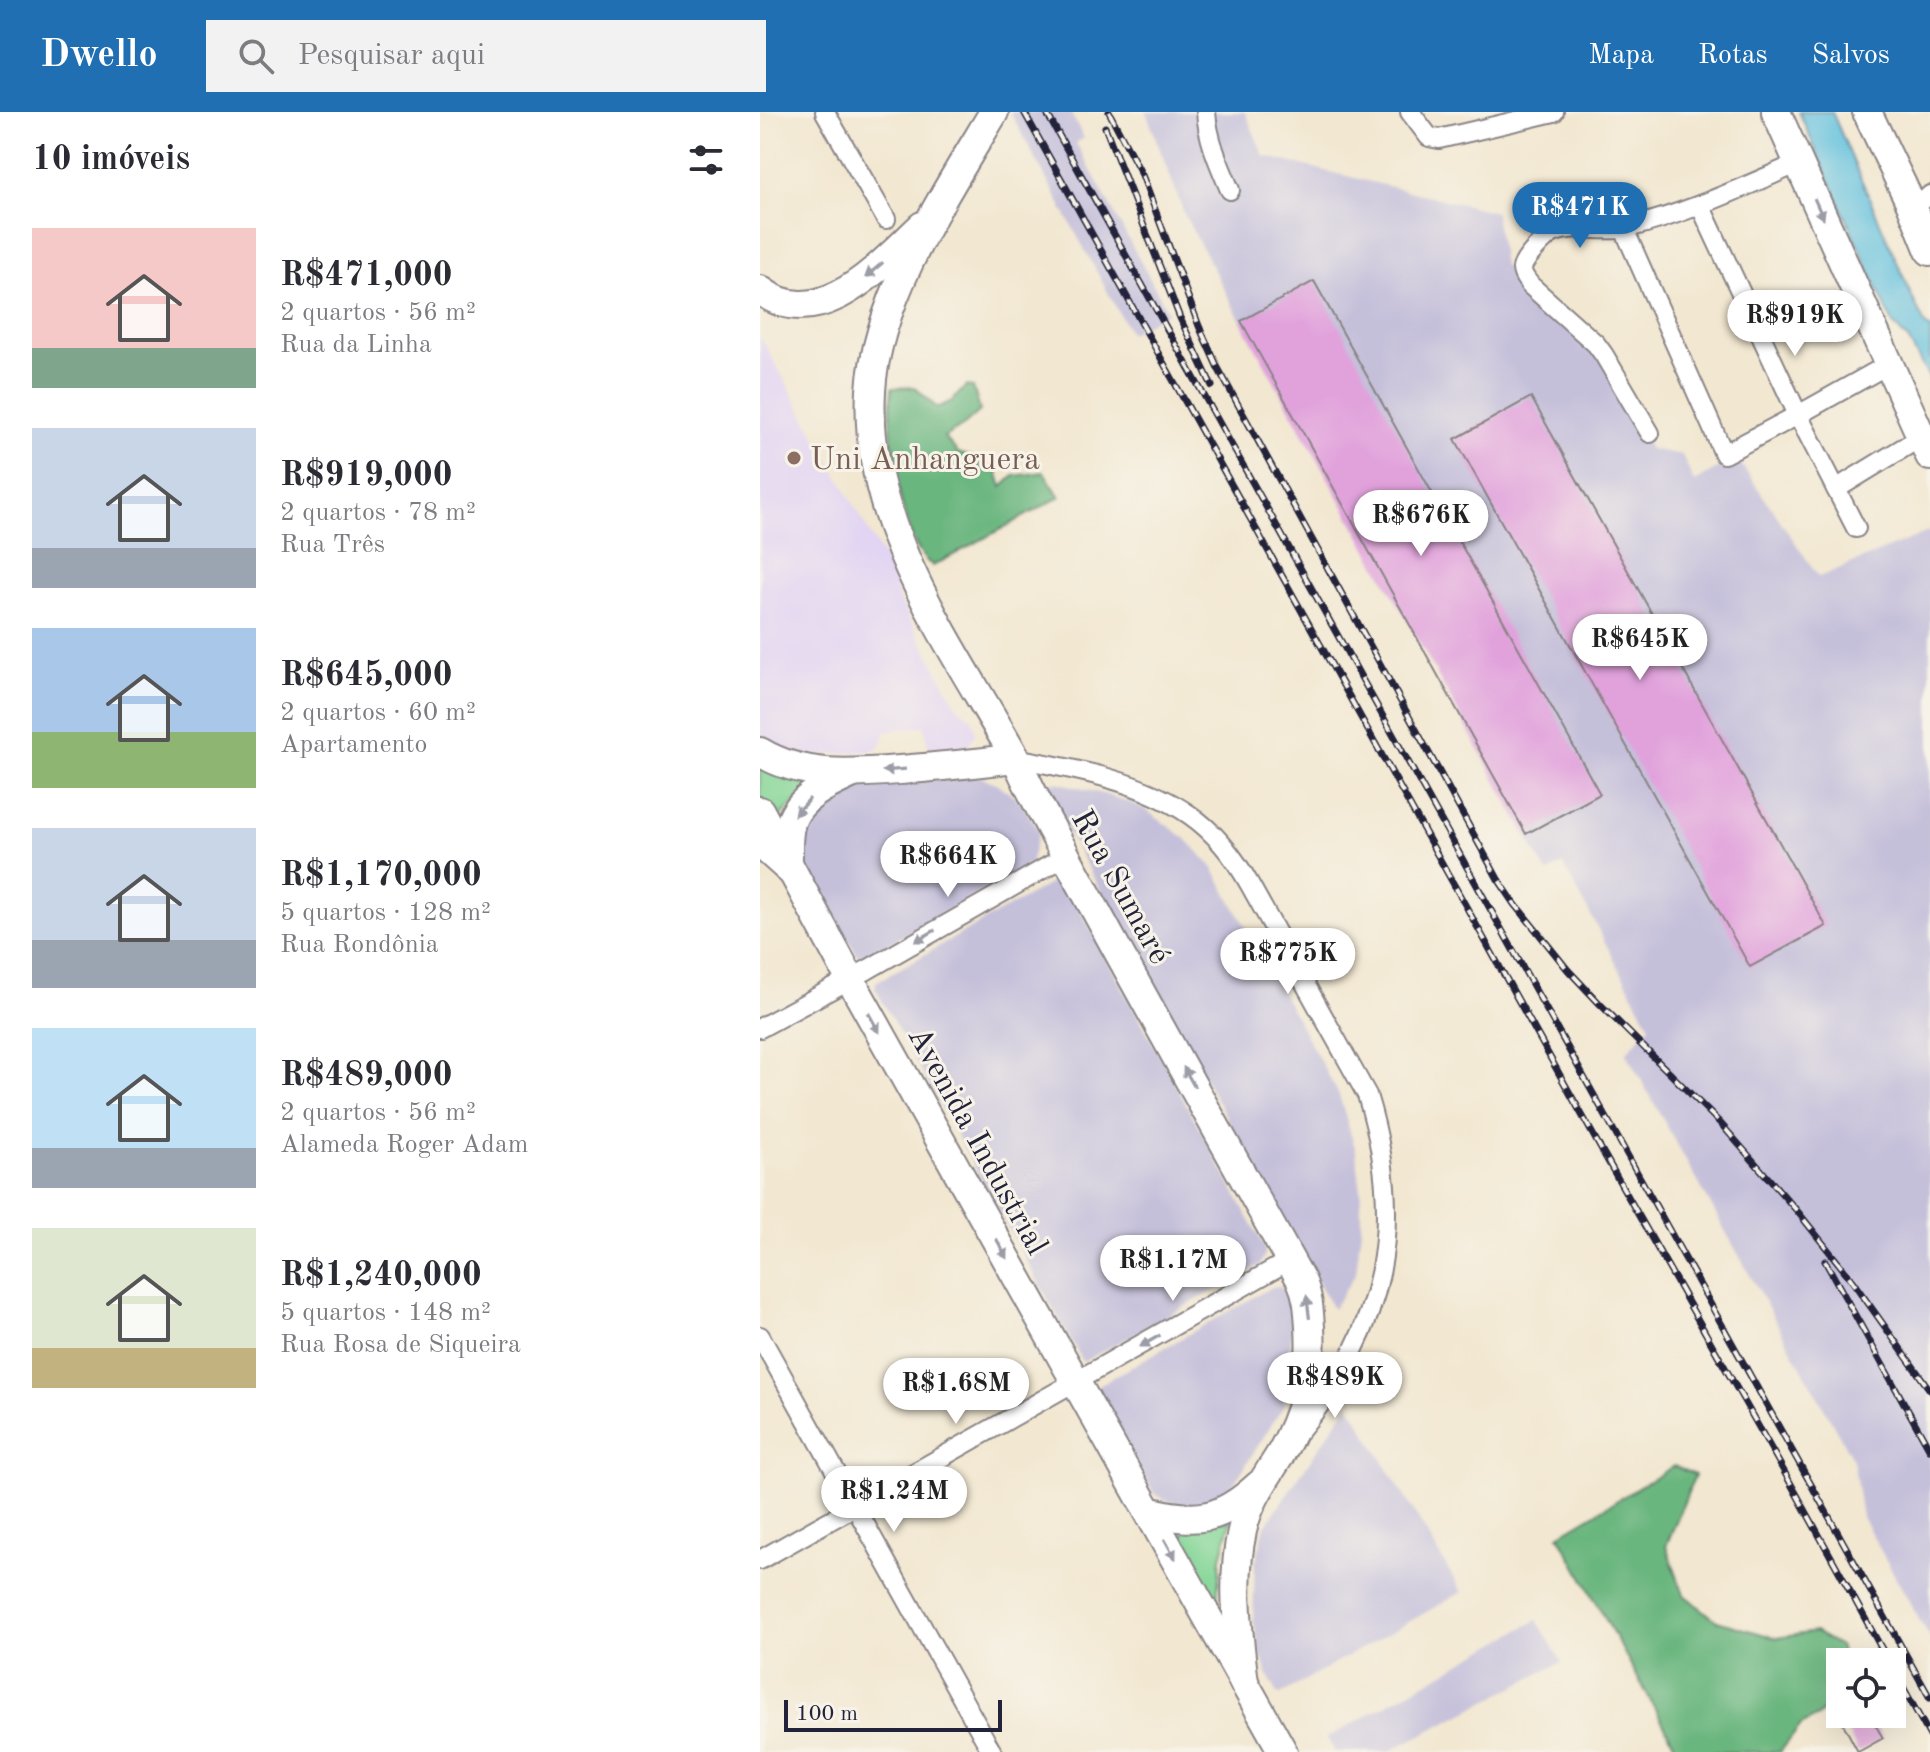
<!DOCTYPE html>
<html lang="pt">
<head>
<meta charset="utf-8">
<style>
  :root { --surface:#fff; --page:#f2f2f3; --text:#2b2b33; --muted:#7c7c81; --accent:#1f6fb2 }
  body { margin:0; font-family:"Old Standard TT",serif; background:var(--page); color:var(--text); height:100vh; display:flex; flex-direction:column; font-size:30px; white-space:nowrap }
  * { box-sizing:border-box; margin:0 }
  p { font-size:26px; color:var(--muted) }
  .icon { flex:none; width:44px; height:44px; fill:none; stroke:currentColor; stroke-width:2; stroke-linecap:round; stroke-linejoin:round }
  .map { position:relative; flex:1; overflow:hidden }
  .side { display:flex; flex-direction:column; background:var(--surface); width:760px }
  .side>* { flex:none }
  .buttons { position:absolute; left:1066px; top:1536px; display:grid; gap:16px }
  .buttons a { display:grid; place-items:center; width:80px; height:80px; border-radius:0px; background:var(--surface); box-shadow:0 8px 32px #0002; font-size:40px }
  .scale { position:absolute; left:24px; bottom:20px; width:218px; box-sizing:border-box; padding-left:8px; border:4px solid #22223b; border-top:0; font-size:22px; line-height:28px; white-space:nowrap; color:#22223b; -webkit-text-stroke:6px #f7f3e8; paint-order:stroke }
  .price { position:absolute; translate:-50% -68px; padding:0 18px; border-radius:28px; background:#fff; color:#222; font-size:26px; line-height:52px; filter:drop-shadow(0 2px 4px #0008) }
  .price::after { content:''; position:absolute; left:50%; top:48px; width:24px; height:18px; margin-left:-12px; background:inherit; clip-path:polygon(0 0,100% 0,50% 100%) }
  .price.on { background:var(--accent); color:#fff }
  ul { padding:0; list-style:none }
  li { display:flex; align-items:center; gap:24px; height:200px; padding:0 32px }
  li span { display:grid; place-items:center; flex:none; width:224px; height:160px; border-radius:0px; color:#555 }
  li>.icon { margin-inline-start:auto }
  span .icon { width:96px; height:96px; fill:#fffc; stroke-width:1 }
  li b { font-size:34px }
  h2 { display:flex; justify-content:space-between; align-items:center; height:96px; padding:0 32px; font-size:34px }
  header { display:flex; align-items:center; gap:48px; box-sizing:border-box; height:112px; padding:0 40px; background:var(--accent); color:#fff }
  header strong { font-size:38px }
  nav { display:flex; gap:44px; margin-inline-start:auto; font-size:28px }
  .search { width:560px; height:72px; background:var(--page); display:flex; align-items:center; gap:20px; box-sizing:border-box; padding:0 28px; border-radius:0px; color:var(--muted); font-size:30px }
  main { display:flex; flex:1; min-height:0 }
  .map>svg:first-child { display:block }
  .built { fill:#e2d4f3 }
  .industrial { fill:#c5c0da }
  .green { fill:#83d596; stroke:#527c68; stroke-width:2 }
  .forest { fill:#6ab67f; stroke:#466c5d; stroke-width:2 }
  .water { fill:#5fbfdd; stroke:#40708c; stroke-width:2 }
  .building { fill:#e1a2dc }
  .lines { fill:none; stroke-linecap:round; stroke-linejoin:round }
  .minor-casing { stroke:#8a8486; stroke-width:22 }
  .primary-casing { stroke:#8a8486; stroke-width:32 }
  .trunk-casing { stroke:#8a8486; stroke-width:32 }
  .minor { stroke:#fff; stroke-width:18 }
  .primary { stroke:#fff; stroke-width:28 }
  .trunk { stroke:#fff; stroke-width:28 }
  .rail-casing { stroke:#22223b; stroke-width:7 }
  .rail { stroke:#f7f3e8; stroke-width:4; stroke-dasharray:12; stroke-linecap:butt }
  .oneway { fill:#9c9ca7 }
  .education-dot { fill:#8d6e63; stroke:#f7f3e8; stroke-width:3 }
  .labels { text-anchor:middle; stroke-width:6; stroke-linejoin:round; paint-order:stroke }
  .education-label { font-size:32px; fill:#785e54; stroke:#f7f3e8; text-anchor:start }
  .street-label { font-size:32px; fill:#22223b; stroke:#f7f3e8 }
</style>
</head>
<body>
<header>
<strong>Dwello</strong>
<div class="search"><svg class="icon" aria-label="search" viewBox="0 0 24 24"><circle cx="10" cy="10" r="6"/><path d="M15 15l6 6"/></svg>Pesquisar aqui</div>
<nav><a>Mapa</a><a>Rotas</a><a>Salvos</a></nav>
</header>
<main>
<section class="side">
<h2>10 imóveis<svg class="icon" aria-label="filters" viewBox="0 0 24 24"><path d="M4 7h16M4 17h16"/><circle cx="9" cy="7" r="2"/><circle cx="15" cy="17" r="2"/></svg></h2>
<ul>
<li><span style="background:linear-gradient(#f6c9c9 75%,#7fa58c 0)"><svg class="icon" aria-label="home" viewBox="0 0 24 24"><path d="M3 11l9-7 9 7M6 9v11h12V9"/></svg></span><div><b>R$471,000</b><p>2 quartos · 56 m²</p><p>Rua da Linha</p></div></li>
<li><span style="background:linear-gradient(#c9d6e8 75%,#9aa5b1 0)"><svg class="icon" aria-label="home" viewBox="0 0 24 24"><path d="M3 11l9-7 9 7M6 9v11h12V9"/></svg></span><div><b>R$919,000</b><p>2 quartos · 78 m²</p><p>Rua Três</p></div></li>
<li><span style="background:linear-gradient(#a9c7e8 65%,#8fb573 0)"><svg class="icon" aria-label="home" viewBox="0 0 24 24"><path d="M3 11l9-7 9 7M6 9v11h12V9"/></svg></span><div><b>R$645,000</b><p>2 quartos · 60 m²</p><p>Apartamento</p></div></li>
<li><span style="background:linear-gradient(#c9d6e8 70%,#9aa5b1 0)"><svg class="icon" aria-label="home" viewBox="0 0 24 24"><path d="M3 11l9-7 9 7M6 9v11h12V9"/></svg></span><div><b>R$1,170,000</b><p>5 quartos · 128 m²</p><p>Rua Rondônia</p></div></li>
<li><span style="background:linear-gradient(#bfe0f5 75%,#9aa5b1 0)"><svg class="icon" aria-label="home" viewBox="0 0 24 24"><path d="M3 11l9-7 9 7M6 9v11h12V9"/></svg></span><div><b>R$489,000</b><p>2 quartos · 56 m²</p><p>Alameda Roger Adam</p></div></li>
<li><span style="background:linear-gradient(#dfe7d0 75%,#c2b280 0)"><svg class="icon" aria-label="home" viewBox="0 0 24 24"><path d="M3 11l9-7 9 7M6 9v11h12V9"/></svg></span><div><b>R$1,240,000</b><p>5 quartos · 148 m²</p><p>Rua Rosa de Siqueira</p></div></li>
</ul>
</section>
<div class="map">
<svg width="1170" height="1640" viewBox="0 0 1170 1640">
  <rect width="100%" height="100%" fill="#f7f3e8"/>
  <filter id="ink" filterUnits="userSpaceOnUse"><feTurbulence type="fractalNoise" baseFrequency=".0125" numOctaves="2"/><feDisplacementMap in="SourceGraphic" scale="16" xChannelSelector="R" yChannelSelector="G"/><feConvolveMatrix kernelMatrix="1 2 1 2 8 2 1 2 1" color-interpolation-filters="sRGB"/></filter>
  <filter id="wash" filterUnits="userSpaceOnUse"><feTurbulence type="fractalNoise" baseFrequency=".006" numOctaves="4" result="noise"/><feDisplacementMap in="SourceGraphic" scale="32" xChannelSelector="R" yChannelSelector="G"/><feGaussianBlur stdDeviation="1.8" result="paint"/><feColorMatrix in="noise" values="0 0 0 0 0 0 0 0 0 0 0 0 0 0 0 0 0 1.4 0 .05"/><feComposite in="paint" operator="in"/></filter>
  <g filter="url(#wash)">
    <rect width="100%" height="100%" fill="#f2e7d0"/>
    <path class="built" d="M0,224L136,468L138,486L198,596L212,607L215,617V623L208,633L189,638L172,636L168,633L164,614L126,619L120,634L111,639L42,644L0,627Z"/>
    <g class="industrial">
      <path d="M250,0H310L324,26L316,31L408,200L370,221Z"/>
      <path d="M386,0H485L504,44L735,100L743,153L830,222L890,337L922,343L934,370L977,346L1059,465L1170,419V1527L1102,1405L1093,1348L866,941L890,914L803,752L787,761L481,209L425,104Z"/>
      <path d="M219,664L238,672L261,690L279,719L270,751L105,845L97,843L45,751L42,743L41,734L43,713L54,696L96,674Z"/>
      <path d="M297,670L339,681L369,690L386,698L425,726L452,754L579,983L596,1039L601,1079V1116L596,1161L573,1197L288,684L287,675L290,671Z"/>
      <path d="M298,767L304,769L505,1136V1142L500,1153L323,1250L115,876L116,870Z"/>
      <path d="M516,1174L522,1176L530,1184L532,1215L524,1293L475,1370L466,1379L455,1387L431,1393L420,1392L405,1388L394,1381L345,1295L338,1277L339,1273L510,1176Z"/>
      <path d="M589,1292L702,1480L519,1583L508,1564L499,1538L493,1507L495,1453L505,1414Z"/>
      <path d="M777,1508L802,1550L628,1640H575L567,1626Z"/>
    </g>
    <g class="green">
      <path d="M0,651L60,668L15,709L0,683Z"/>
      <path d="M471,1408L461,1445L457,1488L456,1492L419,1430L428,1414Z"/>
    </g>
    <g class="forest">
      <path d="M206,274L213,275L220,299L203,314L184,325L198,341L218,347L221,360L235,352L242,375L254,364L284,360L300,385L173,454C170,451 166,449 164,446C139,416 126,314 132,276L155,275L177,296L192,289Z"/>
      <path d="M914,1354L935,1363L906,1434L924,1483L957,1509L1016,1526L1055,1520L1079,1534L1087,1550H1080V1580L1058,1604L1041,1613L1020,1640H919L799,1423Z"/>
    </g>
    <path class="water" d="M1039,0H1072L1157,196L1166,214L1170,216V268L1149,229L1133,212Z"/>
    <g id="blocks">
      <g class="building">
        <path d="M554,169L840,682L766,722L481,209Z"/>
        <path d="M771,285L1066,814L990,855L695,327Z"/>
        <path d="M1078,1602H1109L1123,1626L1098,1640Z"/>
      </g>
    </g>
  </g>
  <g filter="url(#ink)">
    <use href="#blocks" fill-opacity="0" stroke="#8a8486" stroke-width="2"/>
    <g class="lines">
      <defs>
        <g id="minor">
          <path d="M65,0L126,107"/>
          <path d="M446,0C448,28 459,52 470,78"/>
          <path d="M650,0L669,25L679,27L794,0"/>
          <path d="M1167,86L1170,83"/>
          <path d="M940,93L1038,303L1096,416"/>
          <path d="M864,117L964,342L1038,303L1129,252"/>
          <path d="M890,321L844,243L836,232L770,173C767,168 762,164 762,157C762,148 786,125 793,121C815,111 844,121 867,116C926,102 983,75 1039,51"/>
          <path d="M1076,377L1161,325"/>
          <path d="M255,646C314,657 380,668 430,703C456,721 475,746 490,773L607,983C646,1110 626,1216 540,1318"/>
          <path d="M0,738L28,763"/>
          <path d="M0,916L107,858L306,744"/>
          <path d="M0,1224L232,1640"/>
          <path d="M0,1448L530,1148"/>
        </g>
        <g id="primary">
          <path d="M234,0C187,79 116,186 111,279C103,414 192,533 255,645C262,659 268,673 275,686C285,706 296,725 306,744C383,886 462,1027 541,1168C548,1183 549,1198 550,1215C553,1263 544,1302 520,1343C505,1367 488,1390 482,1419C471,1469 478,1520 484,1571"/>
          <path d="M0,178C60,224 120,153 162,114"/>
          <path d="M0,640C46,668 100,661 151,657C186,654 220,651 255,646"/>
          <path d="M0,699L90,867L523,1640"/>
          <path d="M28,749C28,737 27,723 31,710C39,685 69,672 91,662"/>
          <path d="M388,1399C438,1412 461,1408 499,1373"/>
        </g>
        <g id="trunk">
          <path d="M1016,0L1170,344"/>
          <path d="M1107,0L1151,92L1170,139"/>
        </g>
      </defs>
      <use href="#minor" class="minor-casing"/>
      <use href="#primary" class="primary-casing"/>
      <use href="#trunk" class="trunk-casing"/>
      <use href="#minor" class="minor"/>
      <use href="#primary" class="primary"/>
      <use href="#trunk" class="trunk"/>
      <defs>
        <g id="rail">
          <path d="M264,0L841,1037L1026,1363L1129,1550"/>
          <path d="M286,0L1170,1586"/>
          <path d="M349,0L382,63L439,214L458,256L738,767L755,792L808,858L840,892L961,1012L1038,1100L1088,1163L1170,1278"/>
          <path d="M345,15L420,206L452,274"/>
          <path d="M1065,1149L1170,1338"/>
          <path d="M1132,1555L1170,1624"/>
        </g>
      </defs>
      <use href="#rail" class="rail-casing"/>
      <use href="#rail" class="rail"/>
    </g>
    <defs><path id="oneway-solid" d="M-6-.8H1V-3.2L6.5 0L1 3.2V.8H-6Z" transform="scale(2)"/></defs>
    <g class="oneway">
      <use href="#oneway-solid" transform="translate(1059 97) rotate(66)"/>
      <use href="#oneway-solid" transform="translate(114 158) rotate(140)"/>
      <use href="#oneway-solid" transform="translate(134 658) rotate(176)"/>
      <use href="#oneway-solid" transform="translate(42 695) rotate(132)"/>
      <use href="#oneway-solid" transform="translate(165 824) rotate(150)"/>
      <use href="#oneway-solid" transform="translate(114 911) rotate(61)"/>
      <use href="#oneway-solid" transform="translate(429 965) rotate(-119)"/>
      <use href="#oneway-solid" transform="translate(242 1137) rotate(61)"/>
      <use href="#oneway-solid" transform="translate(548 1195) rotate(-97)"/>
      <use href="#oneway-solid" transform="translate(390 1229) rotate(150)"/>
      <use href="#oneway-solid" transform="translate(410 1437) rotate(61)"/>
    </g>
  </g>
  <circle class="education-dot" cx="34" cy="346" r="8"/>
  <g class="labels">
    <g class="education-label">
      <text x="50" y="357">Uni Anhanguera</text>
    </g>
    <g class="street-label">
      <text transform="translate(362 774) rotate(61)" y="11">Rua Sumaré</text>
      <text transform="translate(219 1028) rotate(61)" y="11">Avenida Industrial</text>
    </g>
  </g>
</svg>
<div class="buttons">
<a><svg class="icon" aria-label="locate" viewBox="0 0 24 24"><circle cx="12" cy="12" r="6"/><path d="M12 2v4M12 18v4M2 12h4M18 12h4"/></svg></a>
</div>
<div class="scale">100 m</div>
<b class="price on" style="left:820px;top:138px">R$471K</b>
<b class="price" style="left:1035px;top:246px">R$919K</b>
<b class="price" style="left:661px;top:446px">R$676K</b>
<b class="price" style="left:880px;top:570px">R$645K</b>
<b class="price" style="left:188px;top:787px">R$664K</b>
<b class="price" style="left:528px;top:884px">R$775K</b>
<b class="price" style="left:413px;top:1191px">R$1.17M</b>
<b class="price" style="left:575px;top:1308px">R$489K</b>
<b class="price" style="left:196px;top:1314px">R$1.68M</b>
<b class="price" style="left:134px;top:1422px">R$1.24M</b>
</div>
</main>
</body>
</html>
